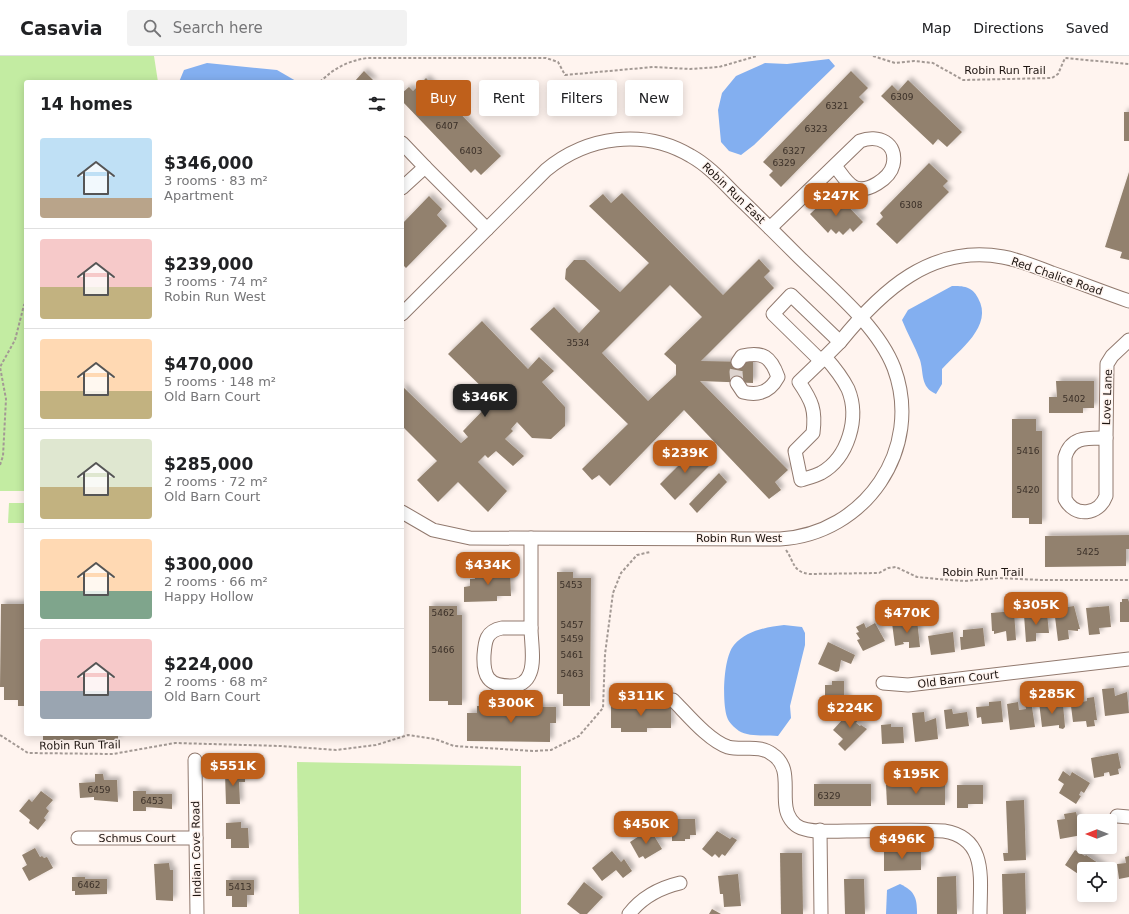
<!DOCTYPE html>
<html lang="en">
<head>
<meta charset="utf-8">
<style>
  :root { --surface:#fff; --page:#f2f2f2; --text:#202124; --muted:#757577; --line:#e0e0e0; --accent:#bf601b }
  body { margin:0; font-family:"DejaVu Sans",sans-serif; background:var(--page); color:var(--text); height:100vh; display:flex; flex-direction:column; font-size:15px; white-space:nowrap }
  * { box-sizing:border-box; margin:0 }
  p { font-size:13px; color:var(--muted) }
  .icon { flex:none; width:22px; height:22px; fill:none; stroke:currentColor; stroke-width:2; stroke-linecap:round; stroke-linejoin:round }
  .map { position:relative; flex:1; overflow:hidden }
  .drawer { position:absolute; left:24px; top:24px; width:380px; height:656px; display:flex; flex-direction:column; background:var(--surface); border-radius:4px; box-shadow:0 2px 10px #0003 }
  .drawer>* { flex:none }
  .top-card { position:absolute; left:416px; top:24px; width:380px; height:36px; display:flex; gap:8px }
  .needle { width:26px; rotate:270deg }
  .controls { position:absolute; left:1077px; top:758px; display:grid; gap:8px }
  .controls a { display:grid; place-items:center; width:40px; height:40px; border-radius:4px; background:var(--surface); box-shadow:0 2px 10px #0003; font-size:20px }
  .price { position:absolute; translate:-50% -34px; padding:0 9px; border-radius:8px; background:var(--accent); color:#fff; font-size:13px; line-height:26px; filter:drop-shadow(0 1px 2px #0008) }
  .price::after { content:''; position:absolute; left:50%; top:24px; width:12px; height:9px; margin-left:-6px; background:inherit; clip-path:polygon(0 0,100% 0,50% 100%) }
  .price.on { background:#222; color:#fff }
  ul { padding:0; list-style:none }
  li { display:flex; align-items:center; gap:12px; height:100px; padding:0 16px }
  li+li { border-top:1px solid var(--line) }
  li span { display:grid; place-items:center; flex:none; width:112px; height:80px; border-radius:4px; color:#555 }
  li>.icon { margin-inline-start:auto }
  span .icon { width:48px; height:48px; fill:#fffc; stroke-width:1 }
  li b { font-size:17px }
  h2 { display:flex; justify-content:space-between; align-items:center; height:48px; padding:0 16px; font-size:17px }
  .tag { padding:0 14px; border-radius:4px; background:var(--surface); box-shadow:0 2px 10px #0003; font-size:14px; line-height:36px }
  .tag.on { background:var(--accent); color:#fff }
  header { display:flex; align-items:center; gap:24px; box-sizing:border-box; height:56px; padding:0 20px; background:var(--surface); border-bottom:1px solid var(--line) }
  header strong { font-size:19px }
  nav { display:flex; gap:22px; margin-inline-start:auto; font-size:14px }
  .search { width:280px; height:36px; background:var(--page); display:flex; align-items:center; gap:10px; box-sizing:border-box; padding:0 14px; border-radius:4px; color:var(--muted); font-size:15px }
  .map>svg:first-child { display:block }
  .green { fill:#c3eca2 }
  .water { fill:#83aff0 }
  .building { fill:#92816e; fill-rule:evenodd; filter:url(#shadow) }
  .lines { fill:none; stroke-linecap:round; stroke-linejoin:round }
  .minor-tunnel { stroke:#ddd3ce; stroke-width:13; stroke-dasharray:13 6; stroke-linecap:butt }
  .minor-casing { stroke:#91796e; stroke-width:15 }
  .path { stroke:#a39994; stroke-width:2; stroke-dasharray:3 2; stroke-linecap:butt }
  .minor { stroke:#fff; stroke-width:13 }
  .labels { text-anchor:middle; stroke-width:3; stroke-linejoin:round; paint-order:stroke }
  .number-label { font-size:9px; fill:#3b3028 }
  .street-label { font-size:11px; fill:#1e1511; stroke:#fff4ef }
</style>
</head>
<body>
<header>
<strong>Casavia</strong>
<div class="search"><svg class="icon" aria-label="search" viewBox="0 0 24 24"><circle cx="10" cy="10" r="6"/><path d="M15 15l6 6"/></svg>Search here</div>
<nav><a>Map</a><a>Directions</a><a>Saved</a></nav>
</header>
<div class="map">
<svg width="1129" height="858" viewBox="0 0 1129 858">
  <defs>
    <filter id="shadow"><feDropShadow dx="3.5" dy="-3.5" stdDeviation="2" flood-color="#0004"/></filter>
  </defs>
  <rect width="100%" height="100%" fill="#fff4ef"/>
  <g class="green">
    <path d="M0,0H154L158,26H26V435H0Z"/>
    <path d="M9,447H26V467H8Z"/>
    <path d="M297,706L521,710V858H299Z"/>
  </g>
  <g class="water">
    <path d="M829,3L835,10L754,89L741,99L729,95L721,86L718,54L722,37L736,20L765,7L787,8Z"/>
    <path d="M207,7L277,14L296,25L179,26L184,14Z"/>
    <path d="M952,230C963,230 972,230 978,242C994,270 959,294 942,313V328L936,338C920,331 924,317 920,304C915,290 907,277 902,264L908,254Z"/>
    <path d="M784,569L802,571L805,577V589L790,650L791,662L778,680C767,679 748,681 739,675C734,671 729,667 727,661C722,646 723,602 734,589C746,575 766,571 784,569Z"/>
    <path d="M900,828C915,835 917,842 917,858H886L887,834Z"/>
  </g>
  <g class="building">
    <path d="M364,15L375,26H354Z"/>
    <path d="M851,15L868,32L859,41L864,46L781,131L769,119L773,115L763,106Z"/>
    <path d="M426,22L501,100L481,119L475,113L471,117L402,45V37L409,31L413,35Z"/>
    <path d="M908,24L962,76L947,91L938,83L933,89L881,40L892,29L898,35Z"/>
    <rect x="1124" y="56" width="5" height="29"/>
    <path d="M929,107L948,125L943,130L949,136L897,188L876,168L883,161L880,157Z"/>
    <path d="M1129,116V204L1120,202L1122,196L1105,191Z"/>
    <path d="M622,137L723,239L759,203L770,215L764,221L774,232L701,305L753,306V327L700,325L788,414L775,426L781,434L769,443L684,354L610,430L599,419L592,424L582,413L628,368L530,273L554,251L579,277L600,255L565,223L566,213L574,204H585L620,236L649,207L589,150L603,138L611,147ZM670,229L702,261L664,298L676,309V319L648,345L602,297Z"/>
    <path d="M429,140L442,153L437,159L447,170L406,212L402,208V168Z"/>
    <path d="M826,143L834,151L842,144L863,166L853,176L850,172L843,179L839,175L836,178L831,173L828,177L810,158Z"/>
    <path d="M482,265L528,313L539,301L554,315L542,326L565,351V370L551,383L532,382L517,366L511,373L513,375L505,383L524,400L513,410L496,395L488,402L485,399L478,406L507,435L488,456L458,426L438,446L417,424L437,405L402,370V330L461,387L468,381L463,375L488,349L491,351L496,345L448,298Z"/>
    <path d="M1056,325H1094V352H1083V357H1049V341H1057Z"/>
    <path d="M1012,363H1036V375H1042V468H1029V462H1012Z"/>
    <path d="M695,393L710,409L675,444L660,428Z"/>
    <path d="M719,417L727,426L697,457L689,448Z"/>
    <path d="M1129,479V493H1126V510L1045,511V480Z"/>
    <path d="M510,514L511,540H497V545L464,546V531L470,530V523H475V515Z"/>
    <path d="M557,516H573V522H591L590,650H563V638H557Z"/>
    <path d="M1122,543H1128L1129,546V566H1120V546H1122Z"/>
    <path d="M1,548H26V650H18V644H4V631H0Z"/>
    <path d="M429,550H457V559H462V649H448V645H429Z"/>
    <path d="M1074,550L1080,573H1078V575L1068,574L1069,583L1058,585L1054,553Z"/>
    <path d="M1109,550L1111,571L1099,572L1100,578L1089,579L1086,552Z"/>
    <path d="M1014,555L1016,584L1007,585L1006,575L994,578V575H992L991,557Z"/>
    <path d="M1047,557L1049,577H1036V585L1026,586L1024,559Z"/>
    <path d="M917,564L920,591L909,592V586H903L904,588L895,590L892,567Z"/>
    <path d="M864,567L866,572L875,567L885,585L863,595L857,584L860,583L856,577L859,576L856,571Z"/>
    <path d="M983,572L985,590L961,594L960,581H963V574Z"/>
    <path d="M953,576L955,596L931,599L928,580Z"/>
    <path d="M828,586L855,599L851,608L841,604L839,615L836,616L818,608Z"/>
    <path d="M832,625H844V639H847V648H825V629H832Z"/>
    <path d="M1114,632L1115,640L1127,636L1129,657L1105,660L1102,633Z"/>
    <path d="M1080,640L1081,646L1087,645V642L1094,641L1097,664H1094L1095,670L1087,671L1086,665L1073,666L1070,642Z"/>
    <path d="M1001,645L1003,666L982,668L981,661L977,662L976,651L989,650V646Z"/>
    <path d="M1049,645L1050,650L1063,648L1065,671L1063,673L1059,672V669L1042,671L1039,646Z"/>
    <path d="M1018,646L1019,654L1026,653L1025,649H1031L1032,651L1035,671L1010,674L1007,648Z"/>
    <path d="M611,648H671V672H647V676H621V672H611Z"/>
    <path d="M477,650L556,651V667H550V686L467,685V657H477Z"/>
    <path d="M853,652L862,660L856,667L860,670L861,669L867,673L845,695L838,688L843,683L833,674Z"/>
    <path d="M952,653L953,658L967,656L969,670L946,673L944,654Z"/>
    <path d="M924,656L925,666L936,662L938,683L915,686L912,657Z"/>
    <path d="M891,668V671H903L904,687L882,688L881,669Z"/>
    <rect x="43" y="678" width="75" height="6"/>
    <path d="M1118,697L1121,712L1118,713L1119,718L1110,720L1109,716L1104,717V720L1094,722L1091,702Z"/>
    <path d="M1063,715L1070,720L1072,716L1090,727L1084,737L1081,735L1079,739L1081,740L1076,748L1059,737L1064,728L1058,724Z"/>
    <path d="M225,717H245V726H239L240,748H226Z"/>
    <path d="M95,718H103L104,724H117L118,746L94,744V741L80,742L79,727L95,726Z"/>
    <rect x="814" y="728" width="57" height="22"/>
    <path d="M945,728V749H887L886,729Z"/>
    <path d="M957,729H983V748H968V752H957Z"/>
    <path d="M41,735L53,744L46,752L49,755L44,762L46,764L38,774L29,767L30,764L19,755L29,743L32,746Z"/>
    <path d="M133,735H146V738H172V753L146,751V755H133Z"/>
    <path d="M1024,744L1026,804L1004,805L1003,797H1008L1006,745Z"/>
    <path d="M1076,756L1082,779L1060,783L1057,764L1065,763L1064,758Z"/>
    <path d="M672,763H695L696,779H690V783H685V785H672Z"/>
    <path d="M241,766V772H248L249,792H231V783H226V767Z"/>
    <path d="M650,773L662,793L645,803L643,800L639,802L630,786Z"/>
    <path d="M717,775L730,783L732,781L737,784L725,800L722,798L719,802L715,798L712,801L702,793Z"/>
    <path d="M35,792L40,801L42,800L44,802L47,801L53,812L29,825L22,812L27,809L22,799Z"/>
    <path d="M921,794V814L884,815V795Z"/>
    <path d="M1075,794L1085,800L1086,799L1104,811L1103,813H1084V822L1065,809Z"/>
    <path d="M612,795L621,806L624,803L632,815L623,822L616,814L602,825L592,812Z"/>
    <path d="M780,797H802L803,858H781Z"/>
    <path d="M1129,800V821L1119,823L1117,808L1126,807L1125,801Z"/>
    <path d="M169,807L170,814H173V845L156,844L154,808Z"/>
    <path d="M1025,817L1026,858H1003L1002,818Z"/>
    <path d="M738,818L741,850L724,851L723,838H720L718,820Z"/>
    <path d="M956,820L957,858H937V821Z"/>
    <path d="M72,821H85V823H107V838L75,839V835H72Z"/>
    <path d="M844,823H864L865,858H845Z"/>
    <path d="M226,824H254V839H247V851H232V840H226Z"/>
    <path d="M584,826L603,841L587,858H580L567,848Z"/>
    <path d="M712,853L721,858H709Z"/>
  </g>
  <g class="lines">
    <path class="minor-tunnel" d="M737,327L736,316L738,306"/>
    <defs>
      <g id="minor">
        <path d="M402,87L425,111L402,132"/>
        <path d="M425,111L487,173"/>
        <path d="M770,172L860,85C878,78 898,87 893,109C890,122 867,138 854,131C846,127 841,117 835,110"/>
        <path d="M402,258L546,114C587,80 644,72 691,100C709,110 723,126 738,141C759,161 779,181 800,202C832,233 878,270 894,312C924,393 865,478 780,483L470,482L433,474L402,456"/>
        <path d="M840,286C881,235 931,188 1003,201C1020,204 1036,211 1052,217C1078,226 1103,236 1129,245"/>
        <path d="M825,301C834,311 842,321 848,333C860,362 848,402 821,417C815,420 807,422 801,424L795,395L813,377C816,354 812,345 799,326Z"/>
        <path d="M821,305L773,258L791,239L840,286L825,301"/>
        <path d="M737,327L743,336C759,340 770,336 778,321C771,301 763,295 742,300L738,306"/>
        <path d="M1106,382V440C1099,459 1075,462 1065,443V401C1071,380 1088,382 1106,382Z"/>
        <path d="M1106,382L1107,308L1112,300L1129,284"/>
        <path d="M531,482V572"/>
        <path d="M502,572H531C531,585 535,605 530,617C527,626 519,630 511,630C488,630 483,620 484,599C485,585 486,575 502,572Z"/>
        <path d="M883,627L908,629L1129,603"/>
        <path d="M673,644C687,658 709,685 728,691C743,695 759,688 772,698C791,710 783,732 786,751C787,760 793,769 801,772C815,777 833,775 847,775C879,775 912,773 944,775C988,782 980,824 980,858"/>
        <path d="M195,704L197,858"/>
        <path d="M1117,760L1129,761"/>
        <path d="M820,774L821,858"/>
        <path d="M78,782H196"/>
        <path d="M629,858C642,841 659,832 680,827"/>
      </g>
    </defs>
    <use href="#minor" class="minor-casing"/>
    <g class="path">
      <path d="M873,0L895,7L914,5L933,7L963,24L1052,22L1058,18L1065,2L1129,8"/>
      <path d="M320,26C334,12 348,5 367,2H546L558,6L565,19L653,11L690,13L719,11L757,0"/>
      <path d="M0,409L3,400L6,343L0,311L15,284L24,249L26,247"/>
      <path d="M786,494C795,507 792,515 809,518L879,517L888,512L896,511L917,521L937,523L965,525L998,522L1041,524H1129"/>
      <path d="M0,679L28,697L113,698L175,687L281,690L336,694L376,689L408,679L435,683L454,690L533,695L551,694L579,680L603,652L605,598L613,537L621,517L637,499L650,496"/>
    </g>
    <use href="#minor" class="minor"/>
  </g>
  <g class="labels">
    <g class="number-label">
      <text x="902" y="44">6309</text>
      <text x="837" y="53">6321</text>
      <text x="447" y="73">6407</text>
      <text x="816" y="76">6323</text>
      <text x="471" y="98">6403</text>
      <text x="794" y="98">6327</text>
      <text x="784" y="110">6329</text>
      <text x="911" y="152">6308</text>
      <text x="578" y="290">3534</text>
      <text x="1074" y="346">5402</text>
      <text x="1028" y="398">5416</text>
      <text x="1028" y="437">5420</text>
      <text x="1088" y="499">5425</text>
      <text x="571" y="532">5453</text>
      <text x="443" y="560">5462</text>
      <text x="572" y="572">5457</text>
      <text x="572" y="586">5459</text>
      <text x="443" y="597">5466</text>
      <text x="572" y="602">5461</text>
      <text x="572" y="621">5463</text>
      <text x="99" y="737">6459</text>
      <text x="829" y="743">6329</text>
      <text x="152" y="748">6453</text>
      <text x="89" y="832">6462</text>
      <text x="240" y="834">5413</text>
    </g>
    <g class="street-label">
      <text x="1005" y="18">Robin Run Trail</text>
      <text transform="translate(734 137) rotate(44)" y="4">Robin Run East</text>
      <text transform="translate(1057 220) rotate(19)" y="4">Red Chalice Road</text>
      <text transform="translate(1107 341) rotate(-88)" y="4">Love Lane</text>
      <text x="739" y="486">Robin Run West</text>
      <text x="983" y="520">Robin Run Trail</text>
      <text transform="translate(958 623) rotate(-7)" y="4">Old Barn Court</text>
      <text transform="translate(80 689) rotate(-1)" y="4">Robin Run Trail</text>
      <text x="137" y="786">Schmus Court</text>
      <text transform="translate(196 793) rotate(-91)" y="4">Indian Cove Road</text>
    </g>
  </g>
</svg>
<div class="controls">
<a><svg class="needle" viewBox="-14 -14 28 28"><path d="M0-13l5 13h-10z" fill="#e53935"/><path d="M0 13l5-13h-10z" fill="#757577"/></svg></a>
<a><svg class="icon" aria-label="locate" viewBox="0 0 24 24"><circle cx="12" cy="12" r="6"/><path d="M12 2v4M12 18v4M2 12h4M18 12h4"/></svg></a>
</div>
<b class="price" style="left:836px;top:161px">$247K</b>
<b class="price on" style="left:485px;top:362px">$346K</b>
<b class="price" style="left:685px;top:418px">$239K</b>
<b class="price" style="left:488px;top:530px">$434K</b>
<b class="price" style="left:1036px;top:570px">$305K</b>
<b class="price" style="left:907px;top:578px">$470K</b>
<b class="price" style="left:1052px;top:659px">$285K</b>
<b class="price" style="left:641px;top:661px">$311K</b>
<b class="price" style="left:511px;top:668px">$300K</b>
<b class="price" style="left:850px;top:673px">$224K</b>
<b class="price" style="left:233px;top:731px">$551K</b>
<b class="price" style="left:916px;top:739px">$195K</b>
<b class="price" style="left:646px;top:789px">$450K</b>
<b class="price" style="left:902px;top:804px">$496K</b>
<div class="top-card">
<a class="tag on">Buy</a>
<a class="tag">Rent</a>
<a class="tag">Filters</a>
<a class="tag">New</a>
</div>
<section class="drawer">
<h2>14 homes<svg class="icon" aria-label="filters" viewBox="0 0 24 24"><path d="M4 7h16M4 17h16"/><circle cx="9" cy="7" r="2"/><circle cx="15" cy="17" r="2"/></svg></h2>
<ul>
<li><span style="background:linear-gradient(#bfe0f5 75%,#b9a48a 0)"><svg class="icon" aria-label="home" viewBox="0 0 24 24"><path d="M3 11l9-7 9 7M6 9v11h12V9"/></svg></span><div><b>$346,000</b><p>3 rooms · 83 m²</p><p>Apartment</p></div></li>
<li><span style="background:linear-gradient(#f6c9c9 60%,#c2b280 0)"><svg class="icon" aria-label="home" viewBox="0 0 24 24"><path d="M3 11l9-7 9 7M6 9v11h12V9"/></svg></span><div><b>$239,000</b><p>3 rooms · 74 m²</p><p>Robin Run West</p></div></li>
<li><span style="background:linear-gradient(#ffd9b3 65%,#c2b280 0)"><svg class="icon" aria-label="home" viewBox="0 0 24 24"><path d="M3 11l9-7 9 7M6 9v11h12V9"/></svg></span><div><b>$470,000</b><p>5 rooms · 148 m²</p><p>Old Barn Court</p></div></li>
<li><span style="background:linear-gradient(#dfe7d0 60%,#c2b280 0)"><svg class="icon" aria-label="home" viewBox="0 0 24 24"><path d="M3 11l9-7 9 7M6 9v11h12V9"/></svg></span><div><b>$285,000</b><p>2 rooms · 72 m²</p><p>Old Barn Court</p></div></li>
<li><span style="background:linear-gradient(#ffd9b3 65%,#7fa58c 0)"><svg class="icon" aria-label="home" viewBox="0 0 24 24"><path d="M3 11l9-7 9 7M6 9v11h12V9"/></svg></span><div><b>$300,000</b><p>2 rooms · 66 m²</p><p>Happy Hollow</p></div></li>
<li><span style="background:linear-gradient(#f6c9c9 65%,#9aa5b1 0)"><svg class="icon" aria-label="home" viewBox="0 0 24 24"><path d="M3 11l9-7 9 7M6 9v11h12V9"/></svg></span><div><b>$224,000</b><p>2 rooms · 68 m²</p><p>Old Barn Court</p></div></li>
</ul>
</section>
</div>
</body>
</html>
